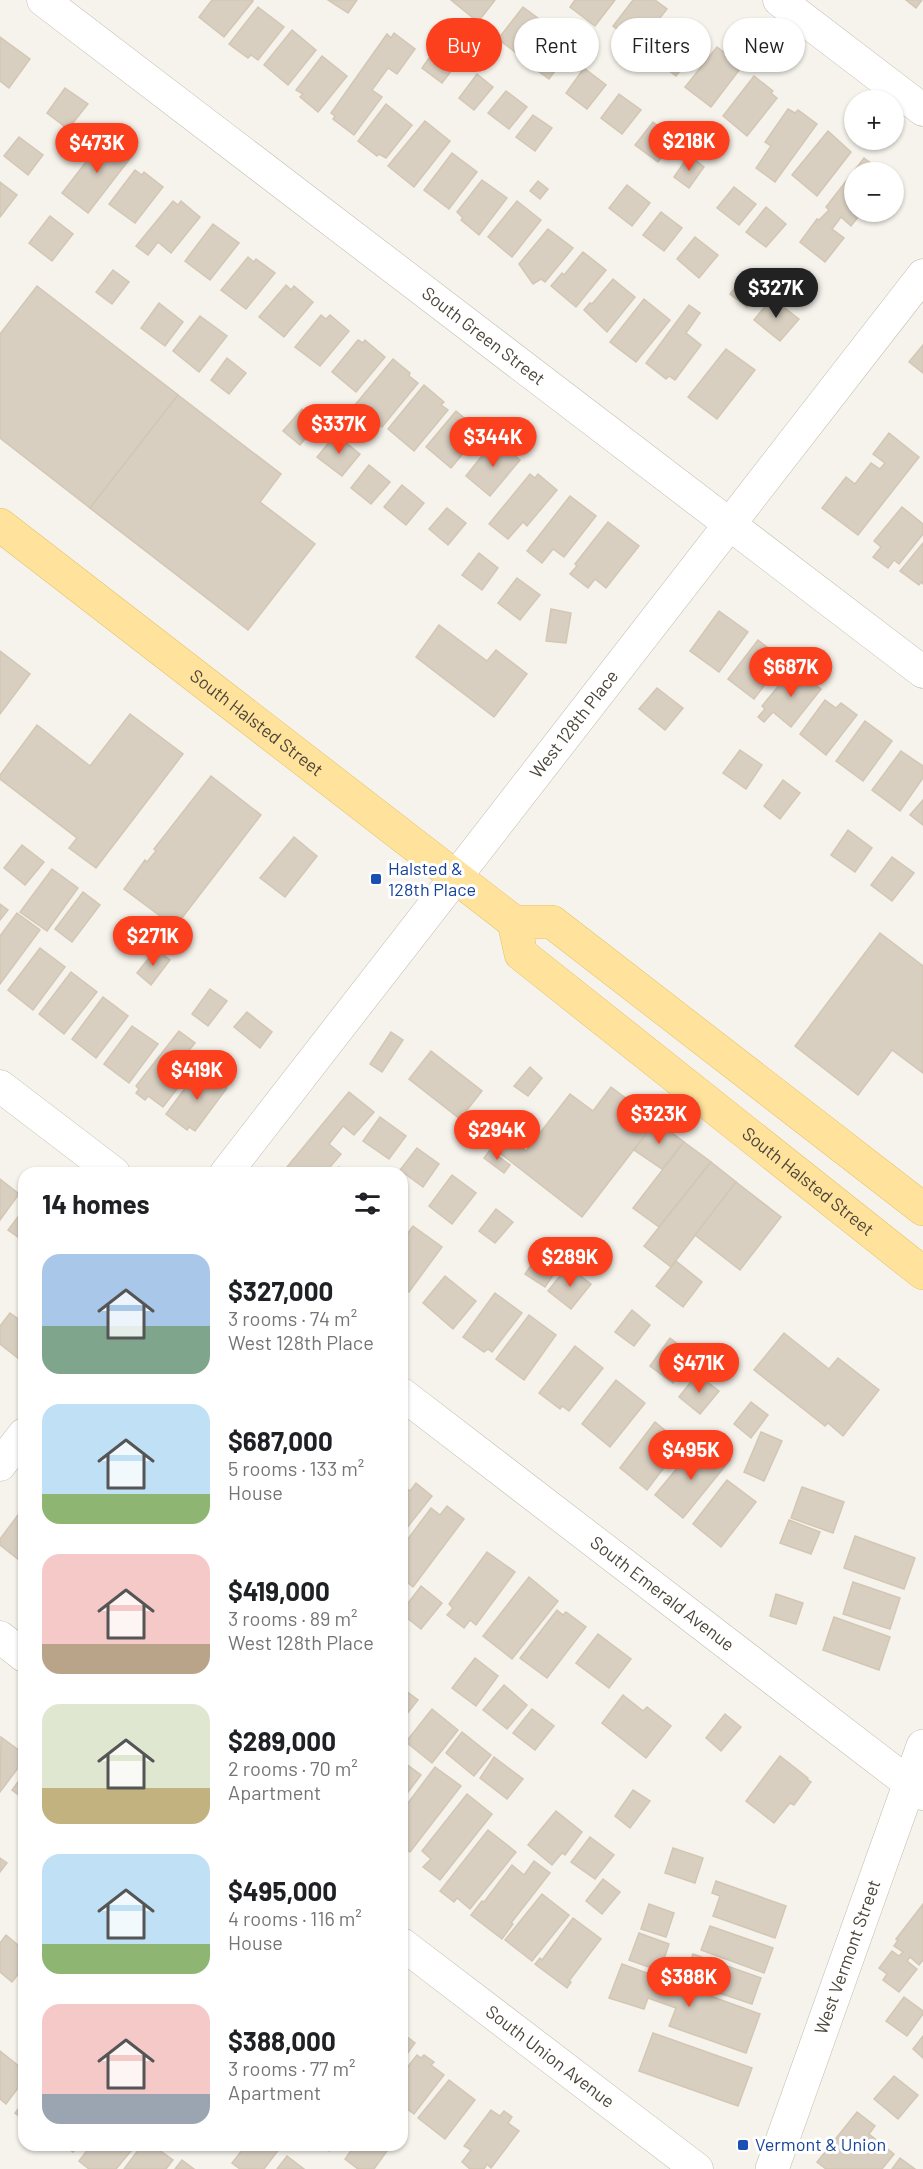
<!DOCTYPE html>
<html lang="en">
<head>
<meta charset="utf-8">
<style>
  :root { --surface:#fff; --page:#f2f2f2; --text:#202124; --muted:#757577; --accent:#fc3f1d }
  body { margin:0; font-family:Barlow,sans-serif; background:var(--page); color:var(--text); height:100vh; display:flex; flex-direction:column; font-size:22px; white-space:nowrap }
  * { box-sizing:border-box; margin:0 }
  p { font-size:20px; color:var(--muted) }
  .icon { flex:none; width:33px; height:33px; fill:none; stroke:currentColor; stroke-width:2; stroke-linecap:round; stroke-linejoin:round }
  .map { position:relative; flex:1; overflow:hidden }
  .details { position:absolute; left:18px; top:1167px; width:390px; height:984px; display:flex; flex-direction:column; background:var(--surface); border-radius:18px; box-shadow:0 2px 4px #0004 }
  .details>* { flex:none }
  .top-card { position:absolute; left:426px; top:18px; width:406px; height:54px; display:flex; gap:12px }
  .tools { position:absolute; left:844px; top:90px; display:grid; gap:12px }
  .tools a { display:grid; place-items:center; width:60px; height:60px; border-radius:50%; background:var(--surface); box-shadow:0 2px 4px #0004; font-size:30px }
  .price { position:absolute; translate:-50% -51px; padding:0 14px; border-radius:21px; background:var(--accent); color:#fff; font-size:20px; line-height:39px; filter:drop-shadow(0 2px 3px #0008) }
  .price::after { content:''; position:absolute; left:50%; top:36px; width:18px; height:14px; margin-left:-9px; background:inherit; clip-path:polygon(0 0,100% 0,50% 100%) }
  .price.on { background:#222; color:#fff }
  ul { padding:0; list-style:none }
  li { display:flex; align-items:center; gap:18px; height:150px; padding:0 24px }
  li span { display:grid; place-items:center; flex:none; width:168px; height:120px; border-radius:18px; color:#555 }
  li>.icon { margin-inline-start:auto }
  span .icon { width:72px; height:72px; fill:#fffc; stroke-width:1 }
  li b { font-size:26px }
  h2 { display:flex; justify-content:space-between; align-items:center; height:72px; padding:0 24px; font-size:26px }
  .pill { padding:0 21px; border-radius:27px; background:var(--surface); box-shadow:0 2px 4px #0004; font-size:21px; line-height:54px }
  .pill.on { background:var(--accent); color:#fff }
  .map>svg:first-child { display:block }
  .building { fill:#d8cfc1; stroke:#d3c7b4; stroke-width:1.5 }
  .lines { fill:none; stroke-linecap:round; stroke-linejoin:round }
  .minor-casing { stroke:#c2bbae; stroke-width:33 }
  .tertiary-casing { stroke:#c2bbae; stroke-width:34 }
  .primary-casing { stroke:#e6c16a; stroke-width:34 }
  .minor { stroke:#fff; stroke-width:32 }
  .tertiary { stroke:#fff; stroke-width:33 }
  .primary { stroke:#ffe39c; stroke-width:33 }
  .transit-dot { fill:#1a4fb4; stroke:#fff; stroke-width:2 }
  .labels { text-anchor:middle; stroke-width:6; stroke-linejoin:round; paint-order:stroke }
  .street-label { font-size:18px; fill:#4b4439; stroke:#fff }
  .transit-label { font-size:18px; fill:#164399; stroke:#fff; text-anchor:start }
</style>
</head>
<body>
<div class="map">
<svg width="923" height="2169" viewBox="0 0 923 2169">
  <rect width="100%" height="100%" fill="#f6f3ec"/>
  <g class="building">
    <path d="M212,0H252L253,1L224,37L199,17Z"/>
    <path d="M328,0H357L348,13Z"/>
    <path d="M451,0H495L478,22Z"/>
    <path d="M575,0H615L595,26L570,7Z"/>
    <path d="M633,0H655L667,9L638,46L613,26Z"/>
    <path d="M906,0H922L916,8Z"/>
    <path d="M258,7L284,27L258,60L251,55L248,58L229,44Z"/>
    <path d="M523,7L539,19L515,52L498,39Z"/>
    <path d="M676,23L682,27L685,24L705,39L676,76L651,57Z"/>
    <path d="M292,30L316,50L288,85L264,65Z"/>
    <path d="M394,33L415,49L397,74L388,68L372,90L382,97L354,135L333,119L335,116L331,113L387,34L391,38Z"/>
    <path d="M0,37L30,59L9,88L0,81Z"/>
    <path d="M544,39L567,55L549,79L527,63Z"/>
    <path d="M438,45L459,61L442,83L422,68Z"/>
    <path d="M717,47L736,61L733,64L740,69L711,107L685,87Z"/>
    <path d="M322,56L347,76L318,112L300,97L303,94L296,90Z"/>
    <path d="M584,68L606,85L587,109L566,93Z"/>
    <path d="M477,74L493,87L474,110L459,98Z"/>
    <path d="M754,76L773,91L771,93L777,98L747,136L723,116Z"/>
    <path d="M65,88L88,104L68,129L47,113Z"/>
    <path d="M506,91L527,107L509,129L488,113Z"/>
    <path d="M619,94L641,110L622,134L601,118Z"/>
    <path d="M386,104L412,125L386,158L379,154L377,156L358,141Z"/>
    <path d="M788,109L795,113L798,110L817,124L775,182L756,168L771,146L765,142Z"/>
    <path d="M533,115L552,128L535,151L516,137Z"/>
    <path d="M425,121L450,141L414,187L388,166Z"/>
    <path d="M653,122L675,140L658,162L635,145Z"/>
    <path d="M828,131L851,152L817,196L792,175Z"/>
    <path d="M106,136L132,156L88,213L62,193Z"/>
    <path d="M19,137L43,155L28,175L4,156Z"/>
    <path d="M452,153L477,172L449,209L424,190Z"/>
    <path d="M689,155L704,167L689,188L674,177Z"/>
    <path d="M864,158L883,172H855V212H862L851,226L841,217L832,229L844,238L825,262L800,242L817,219L819,220L829,210L826,207Z"/>
    <path d="M135,170L142,175L144,172L163,187L135,223L109,204Z"/>
    <path d="M482,180L507,198L479,235L461,220L463,218L457,212Z"/>
    <path d="M538,181L548,189L540,199L530,191Z"/>
    <path d="M0,182L17,195L0,217Z"/>
    <path d="M627,185L650,203L632,226L609,208Z"/>
    <path d="M734,187L756,204L739,225L717,208Z"/>
    <path d="M173,201L178,205L181,201L200,217L171,253L158,242L148,255L136,246Z"/>
    <path d="M517,201L541,220L512,257L488,237Z"/>
    <path d="M766,207L786,224L766,247L746,232Z"/>
    <path d="M661,212L682,228L664,251L643,235Z"/>
    <path d="M50,216L73,234L52,261L29,243Z"/>
    <path d="M213,224L239,243L210,280L185,261Z"/>
    <path d="M548,229L573,248L545,282L541,279L533,284L519,264Z"/>
    <path d="M695,237L718,255L699,278L677,259Z"/>
    <path d="M583,252L606,270L576,307L551,286L562,273L564,275Z"/>
    <path d="M248,257L254,262L256,259L275,273L246,309L221,290Z"/>
    <path d="M113,270L129,282L112,304L96,292Z"/>
    <path d="M747,272L764,286L747,307L730,294Z"/>
    <path d="M613,279L635,297L607,332L584,310L590,303L592,304Z"/>
    <path d="M286,285L291,290L294,286L313,302L284,337L259,317Z"/>
    <path d="M37,286L178,395L90,508L0,438V334Z"/>
    <path d="M772,298L799,319L780,341L754,320Z"/>
    <path d="M644,299L670,320L636,362L610,342Z"/>
    <path d="M159,303L183,322L165,346L141,328Z"/>
    <path d="M689,305L700,313L686,333L701,345L675,380L669,376L666,379L646,363Z"/>
    <path d="M321,315L326,319L330,315L349,331L320,366L295,347Z"/>
    <path d="M200,316L227,336L199,372L173,351Z"/>
    <path d="M358,340L363,343L365,340L385,357L356,392L332,372Z"/>
    <path d="M923,345V373L909,362Z"/>
    <path d="M726,349L755,370L717,419L688,397Z"/>
    <path d="M227,358L246,373L229,394L211,380Z"/>
    <path d="M393,359L410,373L409,376L418,383L382,427L355,405Z"/>
    <path d="M424,385L444,402L441,405L448,410L414,451L388,429Z"/>
    <path d="M178,395L281,474L260,502L315,544L248,630L90,508Z"/>
    <path d="M302,409L319,422L300,445L283,431Z"/>
    <path d="M456,411L481,432L451,468L426,447Z"/>
    <path d="M340,432L343,434L344,441L360,454L342,476L317,457L335,435Z"/>
    <path d="M889,433L919,457L858,535L822,508L846,477L855,484L871,463L880,469L885,463L873,454Z"/>
    <path d="M492,443L498,448L501,444L520,460L490,496L466,476Z"/>
    <path d="M369,465L390,482L371,504L351,488Z"/>
    <path d="M530,474L535,478L538,474L557,490L527,526L523,522L508,539L489,524Z"/>
    <path d="M402,485L424,503L406,525L384,507Z"/>
    <path d="M570,496L596,516L564,557L553,549L542,563L527,551Z"/>
    <path d="M902,507L923,524V534L899,564L894,560L888,568L873,557L881,547L874,541Z"/>
    <path d="M447,508L466,523L448,545L429,529Z"/>
    <path d="M608,522L639,546L606,588L595,579L588,588L570,574L577,566L575,564Z"/>
    <path d="M923,543V584L921,582L919,585L900,571Z"/>
    <path d="M479,553L498,568L482,590L462,575Z"/>
    <path d="M517,578L540,595L520,620L498,603Z"/>
    <path d="M551,609L571,613L566,643L546,641Z"/>
    <path d="M719,611L748,632L719,672L690,651Z"/>
    <path d="M439,625L487,661L496,650L527,674L494,717L416,657Z"/>
    <path d="M758,640L784,660L754,699L728,679Z"/>
    <path d="M0,651L30,674L0,714Z"/>
    <path d="M794,667L821,689L791,727L773,712L764,722L758,717L765,709L762,706Z"/>
    <path d="M657,688L683,708L665,730L639,709Z"/>
    <path d="M825,700L836,708L841,703L857,715L826,755L800,734Z"/>
    <path d="M130,714L183,754L96,868L69,848L77,838L0,779V775L37,725L90,766Z"/>
    <path d="M865,721L892,741L863,781L836,761Z"/>
    <path d="M740,750L762,765L746,789L723,773Z"/>
    <path d="M901,751L923,766V778L900,811L872,790Z"/>
    <path d="M211,776L261,815L175,927L124,889L145,860L147,862L156,851L154,849Z"/>
    <path d="M783,780L800,793L780,819L764,806Z"/>
    <path d="M923,800V825L910,815Z"/>
    <path d="M848,830L872,848L855,872L831,855Z"/>
    <path d="M294,837L317,856L285,897L260,878Z"/>
    <path d="M22,845L44,862L25,885L4,868Z"/>
    <path d="M892,857L914,873L892,901L871,885Z"/>
    <path d="M52,869L78,888L47,931L20,912Z"/>
    <path d="M83,892L100,905L72,942L55,929Z"/>
    <path d="M0,904L8,910L0,920Z"/>
    <path d="M17,913L40,930L0,984V936Z"/>
    <path d="M880,933L923,966V1073L892,1050L858,1095L795,1046Z"/>
    <path d="M40,948L65,967L33,1010L8,990Z"/>
    <path d="M156,949L170,960L151,985L137,973Z"/>
    <path d="M71,972L97,992L64,1034L39,1014Z"/>
    <path d="M210,989L227,1001L208,1026L192,1014Z"/>
    <path d="M103,997L128,1016L96,1058L72,1039Z"/>
    <path d="M247,1012L272,1032L260,1048L234,1027Z"/>
    <path d="M132,1026L158,1044L129,1083L104,1064Z"/>
    <path d="M179,1031L195,1043L186,1054L197,1063L163,1107L148,1096L145,1100L136,1093L139,1089L136,1086Z"/>
    <path d="M391,1032L403,1040L382,1072L370,1064Z"/>
    <path d="M431,1051L482,1091L460,1119L409,1079Z"/>
    <path d="M530,1067L542,1078L528,1096L514,1086Z"/>
    <path d="M200,1068L227,1088L195,1131L189,1127L187,1130L166,1114Z"/>
    <path d="M611,1087L656,1121L582,1217L496,1150L506,1135L526,1151L570,1094L593,1111Z"/>
    <path d="M349,1092L374,1112L354,1135L343,1126L329,1144L341,1154L325,1173H282Z"/>
    <path d="M380,1117L406,1136L389,1159L363,1141Z"/>
    <path d="M656,1121L684,1142L662,1169L634,1150Z"/>
    <path d="M684,1142L711,1162L659,1227L633,1208Z"/>
    <path d="M417,1148L439,1164L423,1187L400,1170Z"/>
    <path d="M490,1150L510,1165L504,1173L484,1158Z"/>
    <path d="M711,1162L736,1182L671,1267L644,1246Z"/>
    <path d="M339,1167L348,1173H334Z"/>
    <path d="M452,1175L476,1193L452,1224L429,1206Z"/>
    <path d="M0,1179L19,1194L0,1220Z"/>
    <path d="M736,1182L781,1217L740,1270L695,1235Z"/>
    <path d="M24,1209V1241L8,1230Z"/>
    <path d="M496,1209L513,1222L495,1243L479,1231Z"/>
    <path d="M413,1226L442,1247L409,1292L402,1287V1241Z"/>
    <path d="M544,1247L563,1261L545,1287L525,1274Z"/>
    <path d="M676,1261L702,1282L683,1307L656,1286Z"/>
    <path d="M568,1266L591,1284L571,1309L548,1291Z"/>
    <path d="M445,1276L476,1301L453,1329L423,1303Z"/>
    <path d="M495,1293L522,1313L492,1352L488,1349L484,1352L463,1337Z"/>
    <path d="M632,1310L650,1325L634,1346L615,1332Z"/>
    <path d="M10,1313L24,1323V1352L19,1359L0,1344V1326Z"/>
    <path d="M529,1315L556,1335L524,1380L496,1359Z"/>
    <path d="M784,1333L829,1369L838,1358L879,1390L843,1436L828,1423L825,1426L754,1370Z"/>
    <path d="M670,1338L693,1356L673,1383L650,1366Z"/>
    <path d="M575,1346L603,1368L569,1411L562,1406L560,1409L539,1393Z"/>
    <path d="M697,1374L719,1391L700,1414L679,1397Z"/>
    <path d="M616,1380L645,1403L610,1447L582,1424Z"/>
    <path d="M751,1402L768,1415L751,1438L734,1424Z"/>
    <path d="M655,1422L682,1444L647,1490L620,1468Z"/>
    <path d="M761,1432L782,1441L764,1481L744,1472Z"/>
    <path d="M718,1449L730,1460L683,1518L655,1495L692,1450L707,1462Z"/>
    <path d="M727,1480L756,1502L721,1547L693,1524Z"/>
    <path d="M416,1483L432,1496L402,1534V1485L410,1491Z"/>
    <path d="M802,1487L844,1502L833,1533L791,1518Z"/>
    <path d="M447,1506L464,1519L413,1587L402,1578V1547L431,1508L440,1515Z"/>
    <path d="M24,1507V1561L23,1563L0,1545V1539Z"/>
    <path d="M789,1520L820,1532L811,1554L780,1543Z"/>
    <path d="M855,1536L915,1558L904,1589L844,1568Z"/>
    <path d="M487,1552L515,1572L476,1625L470,1620L464,1628L447,1615L453,1608L449,1604Z"/>
    <path d="M529,1577L558,1601L512,1659L483,1636Z"/>
    <path d="M853,1582L900,1598L890,1629L843,1614Z"/>
    <path d="M421,1586L442,1603L421,1629L402,1614V1611Z"/>
    <path d="M776,1594L803,1603L796,1624L770,1616Z"/>
    <path d="M557,1610L563,1615L566,1612L586,1627L547,1678L520,1658Z"/>
    <path d="M834,1617L890,1637L879,1670L823,1650Z"/>
    <path d="M598,1634L631,1659L609,1688L576,1663Z"/>
    <path d="M475,1658L498,1676L476,1706L452,1688Z"/>
    <path d="M504,1685L527,1705L507,1729L483,1710Z"/>
    <path d="M402,1688L418,1700L402,1720Z"/>
    <path d="M623,1695L643,1711L647,1707L671,1726L646,1758L602,1723Z"/>
    <path d="M432,1709L458,1730L432,1763L406,1742Z"/>
    <path d="M532,1709L554,1726L535,1750L513,1733Z"/>
    <path d="M725,1714L741,1727L721,1751L706,1738Z"/>
    <path d="M462,1732L491,1755L474,1776L446,1753Z"/>
    <path d="M1,1737L24,1754V1760L0,1792Z"/>
    <path d="M780,1756L808,1778L807,1779L811,1782L794,1805L790,1803L774,1823L746,1801Z"/>
    <path d="M494,1757L523,1779L507,1799L480,1778Z"/>
    <path d="M402,1761L421,1775L402,1800Z"/>
    <path d="M435,1767L461,1786L410,1852L402,1846V1811Z"/>
    <path d="M24,1774V1799L12,1790Z"/>
    <path d="M633,1790L650,1801L630,1828L615,1816Z"/>
    <path d="M467,1794L492,1814L440,1880L423,1867L431,1859L422,1851Z"/>
    <path d="M556,1811L582,1832L565,1855L562,1853L552,1865L528,1845Z"/>
    <path d="M488,1830L516,1852L470,1909L457,1898L454,1902L440,1891Z"/>
    <path d="M590,1837L614,1855L595,1879L571,1862Z"/>
    <path d="M673,1848L703,1858L695,1883L665,1873Z"/>
    <path d="M0,1858L7,1863L0,1872Z"/>
    <path d="M534,1861L550,1873L511,1923L513,1924L502,1939L471,1915L482,1901L484,1902L512,1865L524,1875Z"/>
    <path d="M603,1879L620,1892L602,1914L586,1901Z"/>
    <path d="M716,1881L786,1906L775,1938L713,1916L720,1896L712,1893Z"/>
    <path d="M542,1894L569,1915L532,1961L505,1940Z"/>
    <path d="M649,1904L674,1913L666,1937L641,1929Z"/>
    <path d="M923,1904V1960L919,1965L910,1957L907,1961L917,1969L899,1992L883,1980L887,1974L879,1968L892,1951L899,1956L903,1952L894,1946L898,1940L896,1939Z"/>
    <path d="M573,1918L601,1939L569,1981L571,1982L567,1988L535,1964L540,1958L542,1960Z"/>
    <path d="M710,1926L773,1948L764,1973L701,1950Z"/>
    <path d="M639,1933L669,1944L660,1971L629,1960Z"/>
    <path d="M6,1935L24,1950V1967L12,1982L0,1972V1943Z"/>
    <path d="M693,1954L761,1978L752,2004L683,1981Z"/>
    <path d="M622,1964L760,2014L746,2053L669,2026L676,2008L648,1998L644,2009L609,1998Z"/>
    <path d="M904,1997L923,2011V2014L907,2036L886,2021Z"/>
    <path d="M402,2033L415,2043L402,2061Z"/>
    <path d="M653,2033L752,2068L738,2106L639,2071Z"/>
    <path d="M923,2036V2058L913,2049Z"/>
    <path d="M0,2051L24,2070V2080L6,2104L0,2099Z"/>
    <path d="M417,2055L421,2058L424,2055L434,2062L431,2065L444,2075L414,2114L402,2105V2074Z"/>
    <path d="M894,2076L918,2095L898,2119L874,2099Z"/>
    <path d="M449,2080L475,2100L445,2139L418,2118Z"/>
    <path d="M24,2101V2120L15,2113Z"/>
    <path d="M491,2110L500,2116L504,2111L512,2117L508,2123L519,2131L491,2168L487,2164L484,2169H470L462,2162L471,2150L464,2146Z"/>
    <path d="M857,2112L875,2126L869,2134L894,2154L882,2169H826L817,2162Z"/>
    <path d="M63,2145H79L73,2152Z"/>
    <path d="M91,2145H136L116,2169H89L79,2161Z"/>
    <path d="M142,2145H152L173,2160L166,2169H124Z"/>
    <path d="M246,2145H275L280,2148L264,2169H240L232,2163Z"/>
    <path d="M320,2145H333L329,2151Z"/>
    <path d="M355,2145H379L387,2151L374,2169H358L345,2159Z"/>
    <path d="M287,2156L304,2169H277Z"/>
    <path d="M900,2158L915,2169H892Z"/>
    <path d="M182,2160L194,2169H175Z"/>
  </g>
  <g class="lines">
    <defs>
      <g id="minor">
        <path id="s1" d="M43,0L923,672"/>
        <path d="M779,0L923,110"/>
        <path d="M0,1086L114,1173"/>
        <path id="s2" d="M226,1173L923,275"/>
        <path id="s3" d="M402,1394L923,1794"/>
        <path d="M0,1465L24,1434"/>
        <path d="M0,1637L24,1656"/>
        <path id="s4" d="M402,1944L697,2169"/>
      </g>
      <g id="tertiary">
        <path id="s5" d="M772,2169L923,1746"/>
      </g>
      <g id="primary">
        <path id="s6" d="M0,525L514,922H552L923,1209"/>
        <path id="s7" d="M514,922L521,954L923,1273"/>
      </g>
    </defs>
    <use href="#minor" class="minor-casing"/>
    <use href="#tertiary" class="tertiary-casing"/>
    <use href="#primary" class="primary-casing"/>
    <use href="#minor" class="minor"/>
    <use href="#tertiary" class="tertiary"/>
    <use href="#primary" class="primary"/>
  </g>
  <g class="transit-dot">
    <rect x="370" y="873" width="12" height="12" rx="3"/>
    <rect x="737" y="2139" width="12" height="12" rx="3"/>
  </g>
  <g class="labels">
    <g class="street-label">
      <text dy="6" stroke="none"><textPath href="#s1" startOffset="554">South Green Street</textPath></text>
      <text dy="6" stroke="none"><textPath href="#s6" startOffset="324">South Halsted Street</textPath></text>
      <text dy="6" stroke="none"><textPath href="#s2" startOffset="568">West 128th Place</textPath></text>
      <text dy="6" stroke="none"><textPath href="#s7" startOffset="399">South Halsted Street</textPath></text>
      <text dy="6" stroke="none"><textPath href="#s3" startOffset="328">South Emerald Avenue</textPath></text>
      <text dy="6" stroke="none"><textPath href="#s5" startOffset="225">West Vermont Street</textPath></text>
      <text dy="6" stroke="none"><textPath href="#s4" startOffset="186">South Union Avenue</textPath></text>
    </g>
    <g class="transit-label">
      <text x="388" y="875">Halsted &amp;<tspan x="388" dy="21">128th Place</tspan></text>
      <text x="755" y="2151">Vermont &amp; Union</text>
    </g>
  </g>
</svg>
<div class="tools">
<a>+</a>
<a>−</a>
</div>
<b class="price" style="left:689px;top:172px">$218K</b>
<b class="price" style="left:97px;top:174px">$473K</b>
<b class="price on" style="left:776px;top:319px">$327K</b>
<b class="price" style="left:339px;top:455px">$337K</b>
<b class="price" style="left:493px;top:468px">$344K</b>
<b class="price" style="left:791px;top:698px">$687K</b>
<b class="price" style="left:153px;top:967px">$271K</b>
<b class="price" style="left:197px;top:1101px">$419K</b>
<b class="price" style="left:659px;top:1145px">$323K</b>
<b class="price" style="left:497px;top:1161px">$294K</b>
<b class="price" style="left:570px;top:1288px">$289K</b>
<b class="price" style="left:699px;top:1394px">$471K</b>
<b class="price" style="left:691px;top:1481px">$495K</b>
<b class="price" style="left:689px;top:2008px">$388K</b>
<div class="top-card">
<a class="pill on">Buy</a>
<a class="pill">Rent</a>
<a class="pill">Filters</a>
<a class="pill">New</a>
</div>
<section class="details">
<h2>14 homes<svg class="icon" aria-label="filters" viewBox="0 0 24 24"><path d="M4 7h16M4 17h16"/><circle cx="9" cy="7" r="2"/><circle cx="15" cy="17" r="2"/></svg></h2>
<ul>
<li><span style="background:linear-gradient(#a9c7e8 60%,#7fa58c 0)"><svg class="icon" aria-label="home" viewBox="0 0 24 24"><path d="M3 11l9-7 9 7M6 9v11h12V9"/></svg></span><div><b>$327,000</b><p>3 rooms · 74 m²</p><p>West 128th Place</p></div></li>
<li><span style="background:linear-gradient(#bfe0f5 75%,#8fb573 0)"><svg class="icon" aria-label="home" viewBox="0 0 24 24"><path d="M3 11l9-7 9 7M6 9v11h12V9"/></svg></span><div><b>$687,000</b><p>5 rooms · 133 m²</p><p>House</p></div></li>
<li><span style="background:linear-gradient(#f6c9c9 75%,#b9a48a 0)"><svg class="icon" aria-label="home" viewBox="0 0 24 24"><path d="M3 11l9-7 9 7M6 9v11h12V9"/></svg></span><div><b>$419,000</b><p>3 rooms · 89 m²</p><p>West 128th Place</p></div></li>
<li><span style="background:linear-gradient(#dfe7d0 70%,#c2b280 0)"><svg class="icon" aria-label="home" viewBox="0 0 24 24"><path d="M3 11l9-7 9 7M6 9v11h12V9"/></svg></span><div><b>$289,000</b><p>2 rooms · 70 m²</p><p>Apartment</p></div></li>
<li><span style="background:linear-gradient(#bfe0f5 75%,#8fb573 0)"><svg class="icon" aria-label="home" viewBox="0 0 24 24"><path d="M3 11l9-7 9 7M6 9v11h12V9"/></svg></span><div><b>$495,000</b><p>4 rooms · 116 m²</p><p>House</p></div></li>
<li><span style="background:linear-gradient(#f6c9c9 75%,#9aa5b1 0)"><svg class="icon" aria-label="home" viewBox="0 0 24 24"><path d="M3 11l9-7 9 7M6 9v11h12V9"/></svg></span><div><b>$388,000</b><p>3 rooms · 77 m²</p><p>Apartment</p></div></li>
</ul>
</section>
</div>
</body>
</html>
